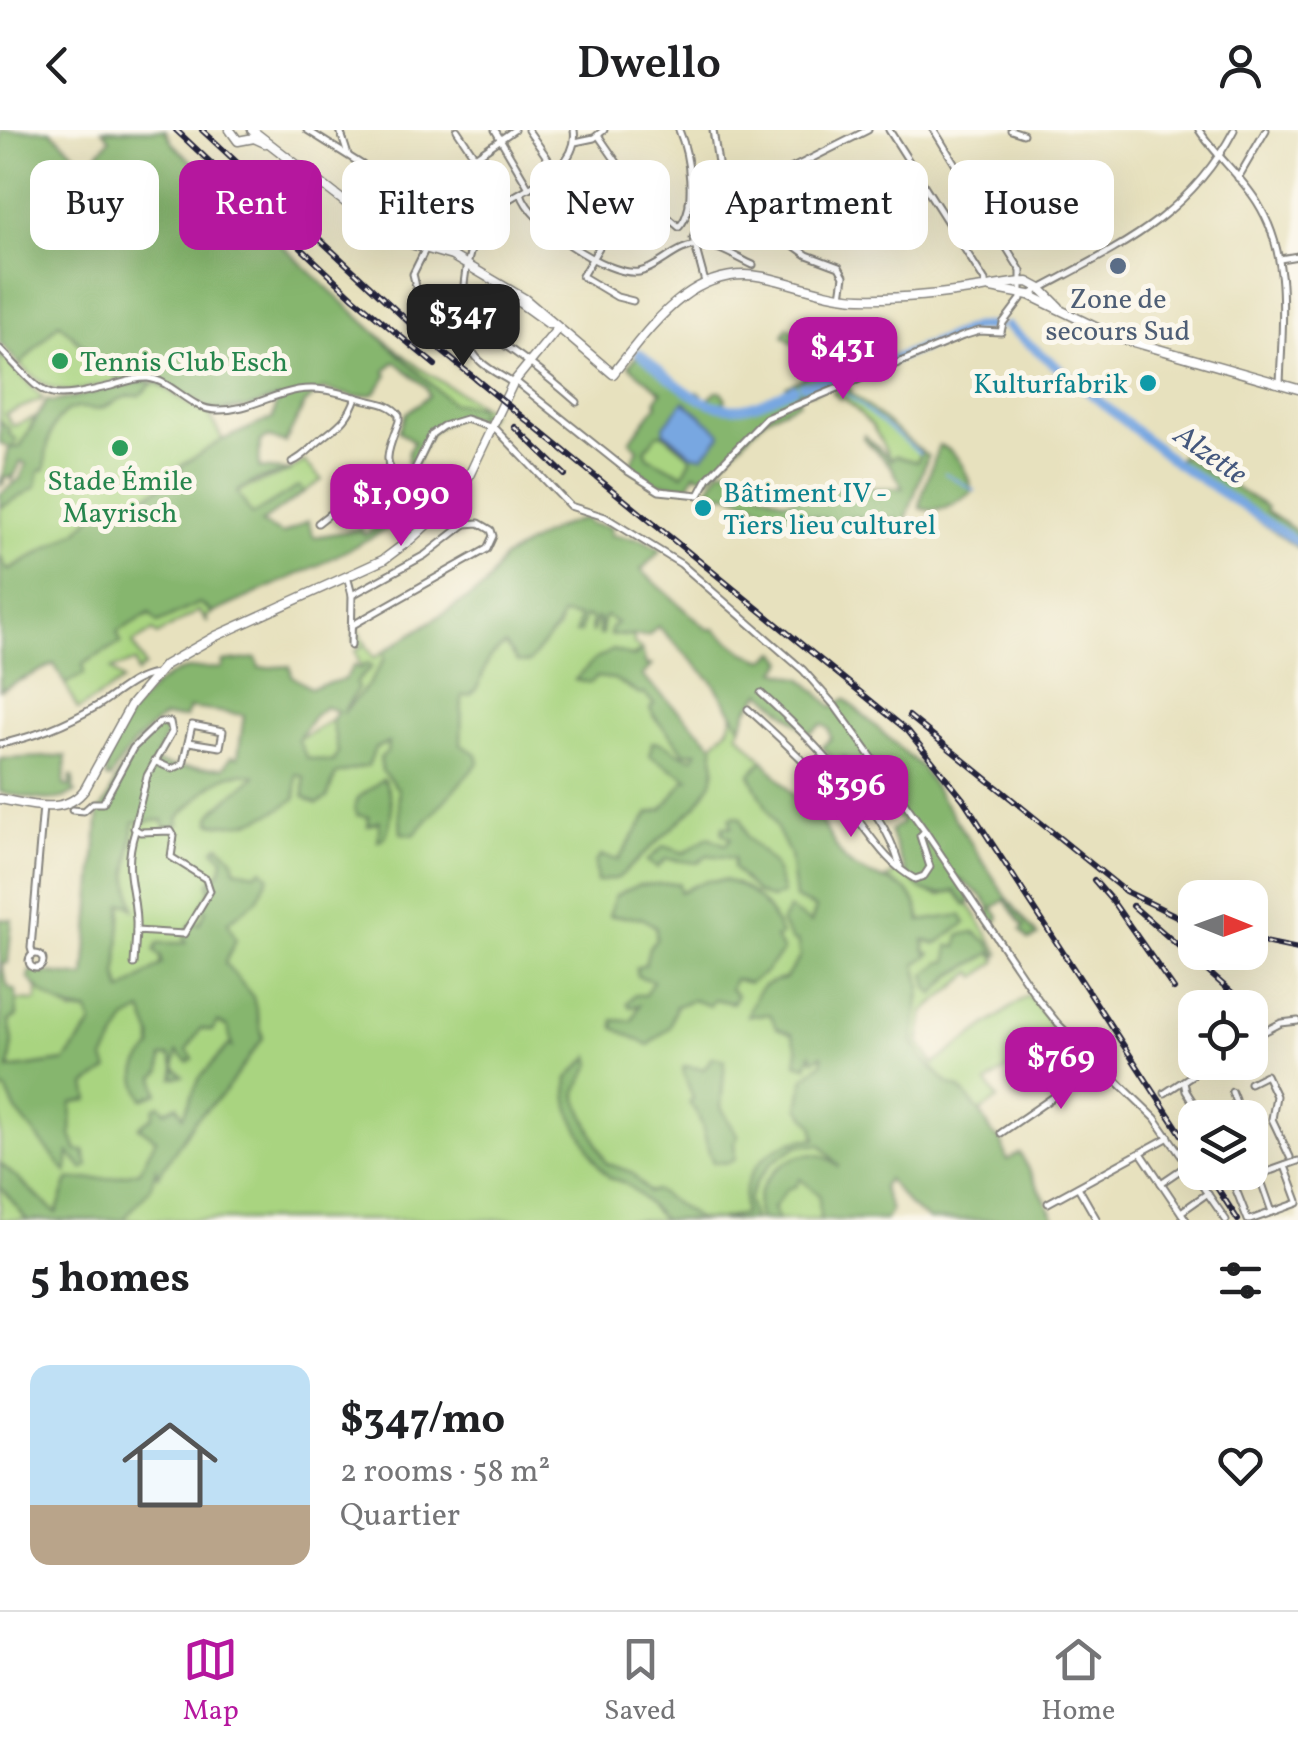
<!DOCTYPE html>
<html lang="en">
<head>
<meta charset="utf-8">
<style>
  :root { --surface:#fff; --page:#f2f2f2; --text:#202124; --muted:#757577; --line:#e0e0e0; --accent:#b5179e }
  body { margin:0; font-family:Vollkorn,serif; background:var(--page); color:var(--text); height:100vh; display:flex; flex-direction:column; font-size:38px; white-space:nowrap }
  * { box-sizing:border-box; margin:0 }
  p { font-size:32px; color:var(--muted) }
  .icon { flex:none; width:55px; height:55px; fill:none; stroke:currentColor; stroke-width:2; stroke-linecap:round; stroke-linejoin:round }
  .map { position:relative; height:1090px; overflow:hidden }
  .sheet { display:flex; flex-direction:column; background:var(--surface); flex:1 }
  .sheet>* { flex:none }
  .top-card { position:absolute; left:30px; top:30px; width:1240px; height:90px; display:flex; gap:20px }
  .needle { width:65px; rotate:91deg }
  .controls { position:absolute; left:1178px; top:750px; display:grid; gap:20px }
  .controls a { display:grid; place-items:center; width:90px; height:90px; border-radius:20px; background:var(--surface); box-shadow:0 10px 40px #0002; font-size:50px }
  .price { position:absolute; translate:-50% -85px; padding:0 22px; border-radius:20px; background:var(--accent); color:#fff; font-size:32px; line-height:65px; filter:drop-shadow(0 2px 5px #0008) }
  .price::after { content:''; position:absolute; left:50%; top:60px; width:30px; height:22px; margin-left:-15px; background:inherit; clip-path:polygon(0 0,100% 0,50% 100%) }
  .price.on { background:#222; color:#fff }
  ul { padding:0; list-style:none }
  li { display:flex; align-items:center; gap:30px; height:250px; padding:0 30px }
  li span { display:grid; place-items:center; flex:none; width:280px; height:200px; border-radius:20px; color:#555 }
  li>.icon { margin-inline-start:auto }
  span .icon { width:120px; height:120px; fill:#fffc; stroke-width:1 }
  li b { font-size:42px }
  h2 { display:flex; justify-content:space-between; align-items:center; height:120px; padding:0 30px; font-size:42px }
  .chip { padding:0 35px; border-radius:20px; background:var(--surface); box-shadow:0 10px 40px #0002; font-size:35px; line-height:90px }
  .chip.on { background:var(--accent); color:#fff }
  header { display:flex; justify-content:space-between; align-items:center; height:130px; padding:0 30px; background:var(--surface); font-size:45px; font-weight:600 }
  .menu { display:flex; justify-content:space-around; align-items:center; height:140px; border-top:2px solid var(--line); background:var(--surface); font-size:28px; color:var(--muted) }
  .menu a { display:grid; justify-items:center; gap:5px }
  .menu .on { color:var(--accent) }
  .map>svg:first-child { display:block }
  .green { fill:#a9d480; stroke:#667b5e; stroke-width:2.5 }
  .forest { fill:#86b66e; stroke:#546c54; stroke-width:2.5; fill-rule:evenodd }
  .water { fill:#78a7e1; stroke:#4d648e; stroke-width:2.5 }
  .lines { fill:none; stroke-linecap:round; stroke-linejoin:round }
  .stream { stroke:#78a7e1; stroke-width:2.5 }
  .river { stroke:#78a7e1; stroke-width:9 }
  .minor-casing { stroke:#84827c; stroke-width:9 }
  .major-casing { stroke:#84827c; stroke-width:11 }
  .minor { stroke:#fff; stroke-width:5 }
  .major { stroke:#fff; stroke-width:8 }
  .rail-casing { stroke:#22223b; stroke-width:6 }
  .rail { stroke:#fbf7ec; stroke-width:2.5; stroke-dasharray:8; stroke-linecap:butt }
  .service-dot { fill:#5c6f8a; stroke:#fbf7ec; stroke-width:4 }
  .leisure-dot { fill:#2e9e5b; stroke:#fbf7ec; stroke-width:4 }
  .culture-dot { fill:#0f9aa8; stroke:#fbf7ec; stroke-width:4 }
  .labels { text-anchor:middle; stroke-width:10; stroke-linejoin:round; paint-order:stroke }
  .service-label { font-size:28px; fill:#4e5e75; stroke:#fbf7ec }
  .leisure-label { font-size:28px; fill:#27864d; stroke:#fbf7ec; text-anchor:start }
  .culture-label { font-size:28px; fill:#0d838f; stroke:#fbf7ec; text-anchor:end }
  .water-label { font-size:30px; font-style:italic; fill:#44577d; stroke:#fbf7ec }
</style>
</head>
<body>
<header><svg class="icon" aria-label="back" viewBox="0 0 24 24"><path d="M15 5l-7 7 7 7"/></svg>Dwello<svg class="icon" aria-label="person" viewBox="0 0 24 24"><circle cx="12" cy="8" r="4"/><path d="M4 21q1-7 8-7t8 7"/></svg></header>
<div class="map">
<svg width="1298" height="1090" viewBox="0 0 1298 1090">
  <rect width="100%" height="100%" fill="#fbf7ec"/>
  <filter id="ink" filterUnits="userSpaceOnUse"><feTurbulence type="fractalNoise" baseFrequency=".01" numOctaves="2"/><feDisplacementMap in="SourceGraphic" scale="20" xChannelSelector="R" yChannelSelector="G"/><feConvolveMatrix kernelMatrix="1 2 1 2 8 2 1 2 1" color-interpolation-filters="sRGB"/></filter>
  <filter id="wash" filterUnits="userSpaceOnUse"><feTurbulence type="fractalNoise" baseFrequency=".0048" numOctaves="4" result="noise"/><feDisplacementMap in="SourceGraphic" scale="40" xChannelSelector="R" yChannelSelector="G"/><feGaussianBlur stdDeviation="2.25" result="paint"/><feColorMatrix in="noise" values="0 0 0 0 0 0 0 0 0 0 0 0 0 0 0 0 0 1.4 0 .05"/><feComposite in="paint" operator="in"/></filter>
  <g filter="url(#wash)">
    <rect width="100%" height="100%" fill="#e7e1be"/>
    <g class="green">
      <path d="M59,193L104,237L107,235L121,250C71,261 60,274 20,235Z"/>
      <path d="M365,194L421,239L491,282L484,291L477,289L480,286L477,277L451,273Z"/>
      <path d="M0,223L43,269L5,284L13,296L35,287L21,317L11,318L7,303L9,300L0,290Z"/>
      <path d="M143,251L158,254L200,281L238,279L210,287L224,312L181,336V344C156,362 129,385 97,381L78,401L7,440L0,425V378L35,357L32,334L52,272Z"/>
      <path d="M848,254L851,263L921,321L917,332L895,326L891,330L872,295L843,267L840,269L833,262Z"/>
      <path d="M662,303L689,325L691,329L683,344L648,328L645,320L658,304Z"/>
      <path d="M304,331L322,350L304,362L299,357L253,386L236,363C259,349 285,348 304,331Z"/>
      <path d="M785,380L811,387L897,389L896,401L890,406H879L878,402C843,401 810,396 777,384Z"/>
      <path d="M200,473L213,483L206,487L208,493L199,481L157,505L153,501L133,513L145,536L137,543L135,532L111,539L123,551L78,580L65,554L83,544V534L121,513L116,502L151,483L158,493Z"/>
      <path d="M561,485L579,486L577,503L583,487L591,488L592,503L595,488L599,489V504H602L603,489L606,485L618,494L611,505L634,507V514L642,520L596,547L614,549L641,565L644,563L655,575L653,586L680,616L697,621L715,638L713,614L729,597L733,584L741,597L738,603L763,630L750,645L779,701L912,911L921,855L916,834L929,823L925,822C922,789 921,763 886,749L898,741C908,744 926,760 939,766L955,761L968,773L1000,824L997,826L989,813L974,802L929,852L934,864L952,846L992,823L997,831L977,847L973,842L924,882L919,913L934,934L1028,865L1054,897L1021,920L1025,926L987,953L998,969L980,982L960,959L947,953L841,979L873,1090H0V959L6,960L16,981L29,995L182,815L161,827L162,834L122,862L117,845L122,774H129L128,730L134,692L164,690L165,698L179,694L178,688C201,666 221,636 256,645C242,659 219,672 210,687L298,610L339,586L356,553L371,537L361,539L355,521L362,517L354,509L356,498L374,528L437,489L540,515L558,499Z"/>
      <path d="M37,858L72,882L88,881L92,894L65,931L8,939L13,911L9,891L17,886L16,870L37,871Z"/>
    </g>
    <g class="forest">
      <path d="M0,0H50L88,35L110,9L102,0H165L172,13L451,273L477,277L480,282L477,289L460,285C428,301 429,302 415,335H408V321L414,312L399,301L406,283L429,266L426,257L395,231L385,241L388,245L374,264L356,267L323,259L305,273L285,313L269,307L260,311L259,338L292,341L257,350L237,362L252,385L299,356L304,362L261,393L283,404L308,391L314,407L361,399L364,405L429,367L425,384L406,389L319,435L213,483L200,473L157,493L150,483L117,502L121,512L83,534L84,544L65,554L54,534L0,560V425L7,440L12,439L78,401L97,381L108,377L118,383L181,344V336L222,310L273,288L278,268L247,278L211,280L152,248L123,253L59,193L20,235L0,213Z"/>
      <path d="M787,197L809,210L844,206L859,227L856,231H835L828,238L832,250L850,240L853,245L814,262H799V272L766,288L708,348L695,343L689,356L656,353L629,337L638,319L630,310L657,275L656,269L662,262L629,236L639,223L693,265L698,262L702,264L701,270L706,272L716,261H721L726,269L721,277L752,276L787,261L786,256L803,248L816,231L783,206ZM663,303L689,325L691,329L683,344L648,327L645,320L658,304Z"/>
      <path d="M143,251L153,253L139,266C123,264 116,273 101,278C93,281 85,277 77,278C51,282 46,318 45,339L39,341L36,357L0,378V364L20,349L26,334L21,331L12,351L11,346L3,348L4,353L0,356L9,318L0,313V290L10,300L8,303L17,310L12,318L20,317L47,270L53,272Z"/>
      <path d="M864,305L891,330L895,326L917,332L921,321L928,326L904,395L896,401V389L844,387L840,392L785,380L777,384L733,365L717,364L709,358L721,340L732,337L758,360L784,371L837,358H903L891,336L863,308Z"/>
      <path d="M939,315C958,321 968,343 972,362C958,374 940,385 920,378L921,369Z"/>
      <path d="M1181,325L1267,377L1266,381L1298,402V418L1177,334Z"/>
      <path d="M585,388L589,394L611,397L610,405L643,410L661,420L641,440L707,499H714L745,523L765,530L776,522L785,531L777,541L803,549L832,577L845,569L921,637L1007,768L1038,806L1029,810L1021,800L1024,797L1005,770L993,778L999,787L993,798L987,787L990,777L981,765L958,748L971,771L966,775L955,761C911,776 902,733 890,701L902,693L844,627L836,633L822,617L831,608L829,599L822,594L809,604L762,562L748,579L741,597L713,552L658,496L648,506L610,505L611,498L617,493L606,486L603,489L602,505H599V489L596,488L592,504L591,488L584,487L580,503H576L579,487L562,485C557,503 539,516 529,533L517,532L505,515C476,535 490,545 471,565L462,566L461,615L477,624L479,632L414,705L401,703L398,659L382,641L380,628L387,622L388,613L375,618L368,636L336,644L327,668L317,674L304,667V647L296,644V668C272,686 243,699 211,693L210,687C220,671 241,660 255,646C222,634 200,667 178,688L179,694L165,699L163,690L134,692L128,744L134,779L129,774H122L117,845L122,861L162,834L161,827L154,821L158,813H186L184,804L193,791L199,794L206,781L201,777L210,761L209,752L221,741L223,728L214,719L219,715L233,728L235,739L255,743L262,739L269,746L257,770L228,792L236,810L225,833L253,867L263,908L223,964L195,990L158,1046L156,1039L150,1059L123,1090H27L0,1056V1033L56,1083L68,1050L113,1048L139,1041L156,1009L139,997L153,986L155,977L160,975L165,981L177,975L183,986L199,949L229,915L232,917L228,897L217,892L212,901L201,898L187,920L193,929L188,932L177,922L175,937L183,946L173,948L175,938L170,926L162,927L161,942L155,947L158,963L143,969C133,944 132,939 152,918V906L142,881L126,890L104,929L108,940L86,955L89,970L72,973L71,1005L77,1021H84L88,1036L83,1039L69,1023L67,1043L16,981L6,960L0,959V789L12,790L8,833L1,834L8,857L16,861L17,886L9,891L13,911L9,939L65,931L92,895L88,881C65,882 44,866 28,848L30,841L85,847L99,680C108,673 110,663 115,652C125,631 141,605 163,596L167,604L154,631C176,641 199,636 224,638L231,626L238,627L244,585L189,578L185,588L164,587C141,603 123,624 110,649L107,648C101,616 148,549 183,540C195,537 209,539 222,538L223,532L256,528L259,538L290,536L292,546L310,558L345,549L354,535L360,539L368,533L371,537L356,553L358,558L342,584L369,554L385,528L383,522L485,457L503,428L558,397ZM325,577L338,581L332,590L338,623L333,632L307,628L298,610L313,587Z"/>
      <path d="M613,520L634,527L642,520L646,535H652L642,546L713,614L715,638L712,652L696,676L618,748L597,752L595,733L601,726L618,730L649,683L663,679L684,651L689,649L650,626L652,612C669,611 677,627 694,628L696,622L684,623C675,606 657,596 650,578L654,574L644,563L641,565L614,549L596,547L591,553L575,550L593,531Z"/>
      <path d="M66,626L64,655L70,657L71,646L74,648L73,660L76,662C54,677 25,666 0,662V629Z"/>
      <path d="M763,630L811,685L814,683C829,698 835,723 851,735C878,755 917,746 920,791L961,785L966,793L936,814L924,810L925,822L930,824L916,834L921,855L913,912L922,927L947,953L960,959L980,982L994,1006L1001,1009L1007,1030L1020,1023L1056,1090H929L910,1076L887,1049L882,1057L891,1080L886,1090H820L819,1065L800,1049L796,1056L787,1059L773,1078L778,1090H760C746,1058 787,1019 819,1025C827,1026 833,1033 839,1037L821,1015H799L772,1032L756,1052L748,1070L753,1090H718L744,1084C738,1041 775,1007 816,1009L813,995L799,978L804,948L823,932L822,925L814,930L811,924L807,936L796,933L798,920L792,904L777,898L770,884L748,886C755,863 759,852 785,849L800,827L797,811H792L781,793L789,779L811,793L816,778L795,769L790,725L750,644Z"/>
      <path d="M383,649C394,667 394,690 384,708L378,711L380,691L368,696L369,687L357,685L354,679L358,668Z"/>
      <path d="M734,686L741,688L747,707L774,735L783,763L771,769L757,763L733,738L734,728L707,725L698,733L666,729L657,738L647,731L664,716L684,723L708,707L726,715L731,708L722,703L723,696L732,697L730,688Z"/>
      <path d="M724,750C751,756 773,780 781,806L775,808L783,821L763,844L749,853L734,849L730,859L737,865L733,873L713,869L710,876L693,870L676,876L670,897L649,915L614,898V890L632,891L639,875L630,877L627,873L634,865H645L653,851L637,846L636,838L645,835L649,817L656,810V797L642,788L609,786L615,766L638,755L679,753L680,762L705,751Z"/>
      <path d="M974,802L989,813L997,826L991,823L952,845L934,864L929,860L925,845L940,833L948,831V816L957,817L959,805Z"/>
      <path d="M590,926L592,934L577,960V969L606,1033L631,1042L648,1062L655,1060L698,1089L716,1090H664C648,1077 633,1051 611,1049C596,1036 593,1025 584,1009C571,987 565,974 568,948Z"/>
      <path d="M712,927L725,930L721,977L738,1007L734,1013L735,1029L728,1033L713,1032C703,1012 706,991 689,973L693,968L683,942L684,936L704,939Z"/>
    </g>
    <path class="water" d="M684,271L720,302L721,305L703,326L692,324L665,302L664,296Z"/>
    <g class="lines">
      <g class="stream">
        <path d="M77,103L95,84"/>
        <path d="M840,259L919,323"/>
        <path d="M945,343L975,361"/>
      </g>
      <g class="river">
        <path d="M1007,196L1177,334L1298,412"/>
        <path d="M639,223C670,247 706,288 750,276C765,272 780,264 794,258"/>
        <path d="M803,255L853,245L974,197L996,196"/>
      </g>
    </g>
  </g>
  <g filter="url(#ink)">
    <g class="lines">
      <defs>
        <g id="minor">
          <path d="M307,0L420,71L468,95L476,108"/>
          <path d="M340,0L348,25"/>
          <path d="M457,0L475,27L514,0"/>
          <path d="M495,0L529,58"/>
          <path d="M528,0L555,39"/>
          <path d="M889,0L985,151L986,158"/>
          <path d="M1011,0L1023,4"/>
          <path d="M1199,0C1216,26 1241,46 1257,72C1292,127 1282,192 1280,254"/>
          <path d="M598,5L636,60L679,97C698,77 689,24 679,0"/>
          <path d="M575,12L594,8L604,0"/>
          <path d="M565,32C572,42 575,51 581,61C589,77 601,87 607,104L582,146L617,167L633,171"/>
          <path d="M1238,48L1266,0"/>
          <path d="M521,63C529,93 607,147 639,142C662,137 676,114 702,115C718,115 739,129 753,135"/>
          <path d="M689,72H725L868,0"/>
          <path d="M593,77L625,47"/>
          <path d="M785,109L807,125L839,137L844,146L841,166"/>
          <path d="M426,118L413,144C418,162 420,192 440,194L458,179L464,178"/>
          <path d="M446,121L473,116"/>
          <path d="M1280,129L1298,126"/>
          <path d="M467,135C471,121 474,103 483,90C506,60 581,47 574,0"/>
          <path d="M466,139C462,164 459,212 480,231C489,240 502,246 513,253"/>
          <path d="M705,152L693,108L714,59L718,33L713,0"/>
          <path d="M1029,165C1113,119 1187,90 1234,0"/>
          <path d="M467,198C495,201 554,252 577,272"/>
          <path d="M0,219C49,269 41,273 111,256C122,253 136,247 148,248C173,251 190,280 217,280C247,281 269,265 298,260C322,256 343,264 366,270C378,273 391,274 399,285V291C393,310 378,334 398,348L413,343L432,304L443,296L466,289L496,299L570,376L605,387L681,434L803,540L835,576L925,701L1038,869L1058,894L1155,988L1226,1090"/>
          <path d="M515,251L629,342L659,361L699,365L708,348L766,288L963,206L979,201L1001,202L1003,193L1021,169V141L934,0"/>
          <path d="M292,332C304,327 309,319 319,311C337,296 348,291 356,267"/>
          <path d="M447,376L465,394"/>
          <path d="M318,393L388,338"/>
          <path d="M347,446L352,465L351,516"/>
          <path d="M352,465L425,425L465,394"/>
          <path d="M351,496L487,419L493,406L491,400L479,393L465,394"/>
          <path d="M761,563C784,584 806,605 827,629C861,670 883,681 900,736"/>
          <path d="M748,579C780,608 811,637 840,668C866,695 881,731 915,749L924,746L930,737L920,706L925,701"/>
          <path d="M0,614C35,607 68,593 99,575C118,563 132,548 155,544"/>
          <path d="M154,631L172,639L183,634L192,595L223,601L220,617L189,612"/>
          <path d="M72,680L84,681L93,673H103L133,618L160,592H170L172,602L147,646L134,698L140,702L171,701L174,706L171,727L206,749L210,761L184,804L136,801L134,834"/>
          <path d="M135,701C121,746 138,761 136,801"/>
          <circle cx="36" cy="831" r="7"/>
          <path d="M33,825L31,818L43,676"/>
          <path d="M1250,909L1281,893L1298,891"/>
          <path d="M1184,951L1186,961L1203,988"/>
          <path d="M1250,953L1266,945L1276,966L1272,989L1290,1027"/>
          <path d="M1232,962L1242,988"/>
          <path d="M1165,963L1212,932"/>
          <path d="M1001,1003L1100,935"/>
          <path d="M1250,1008L1263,1043"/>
          <path d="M1141,1023L1186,1090"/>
          <path d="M1285,1036L1298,1071"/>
          <path d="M1229,1042L1248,1090"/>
          <path d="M1259,1045L1272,1082"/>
          <path d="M1239,1052L1298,1031"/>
          <path d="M1161,1053L1189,1034"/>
          <path d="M1078,1057L1097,1090"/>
          <path d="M1048,1073L1169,1007"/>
          <path d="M1181,1082L1208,1063"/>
          <path d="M1250,1090L1298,1073"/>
        </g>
        <g id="major">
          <path d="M230,0L238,11L254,8L265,13"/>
          <path d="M252,0L381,100L414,115L452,126L525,169L613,244C652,195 693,133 764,147C797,154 827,167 861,168C900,169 944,164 983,158C998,155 1012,152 1028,152L1041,159L1059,177"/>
          <path d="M991,158L1029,165L1116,207L1298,259"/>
          <path d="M520,173L549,194"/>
          <path d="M0,669C29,674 65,687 85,659L131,575L165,535L216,506L383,430L411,409L447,376L467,350L513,253L558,198"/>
        </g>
      </defs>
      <use href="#minor" class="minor-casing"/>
      <use href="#major" class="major-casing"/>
      <use href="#minor" class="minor"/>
      <use href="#major" class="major"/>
      <defs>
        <g id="rail">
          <path d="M176,0L354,168L435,235"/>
          <path d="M202,0L428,210L908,601L963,669L1195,1025"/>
          <path d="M515,297L565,345"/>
          <path d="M909,586L1125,761L1195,795"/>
          <path d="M1094,750L1113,772L1174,859"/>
          <path d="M1133,776L1237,867"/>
          <path d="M1250,809L1298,819"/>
          <path d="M1207,1042L1238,1090"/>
        </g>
      </defs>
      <use href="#rail" class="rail-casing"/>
      <use href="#rail" class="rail"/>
    </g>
  </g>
  <circle class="service-dot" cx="1118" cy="136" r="10"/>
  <g class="leisure-dot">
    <circle cx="60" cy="231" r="10"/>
    <circle cx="120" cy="318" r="10"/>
  </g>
  <g class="culture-dot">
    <circle cx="1148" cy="253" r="10"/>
    <circle cx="703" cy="378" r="10"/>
  </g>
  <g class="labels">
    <g class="service-label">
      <text x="1118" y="178">Zone de<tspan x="1118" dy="32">secours Sud</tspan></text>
    </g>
    <g class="leisure-label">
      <text x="80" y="241">Tennis Club Esch</text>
      <text x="120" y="360" text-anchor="middle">Stade Émile<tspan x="120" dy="32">Mayrisch</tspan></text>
    </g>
    <g class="culture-label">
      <text x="1128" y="263">Kulturfabrik</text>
      <text x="723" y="372" text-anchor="start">Bâtiment IV -<tspan x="723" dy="32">Tiers lieu culturel</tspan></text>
    </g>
    <g class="water-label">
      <text transform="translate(1211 324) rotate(35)" y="10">Alzette</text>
    </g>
  </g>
</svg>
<div class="controls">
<a><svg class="needle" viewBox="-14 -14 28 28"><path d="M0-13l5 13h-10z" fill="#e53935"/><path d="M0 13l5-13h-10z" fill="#757577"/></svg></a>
<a><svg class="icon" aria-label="locate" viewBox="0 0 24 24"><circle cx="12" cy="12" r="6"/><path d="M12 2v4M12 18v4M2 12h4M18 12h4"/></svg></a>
<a><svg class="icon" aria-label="layers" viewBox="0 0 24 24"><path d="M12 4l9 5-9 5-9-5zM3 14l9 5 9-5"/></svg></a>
</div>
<b class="price on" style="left:463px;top:239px">$347</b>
<b class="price" style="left:843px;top:272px">$431</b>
<b class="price" style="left:401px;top:419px">$1,090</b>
<b class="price" style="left:851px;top:710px">$396</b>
<b class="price" style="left:1061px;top:982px">$769</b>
<div class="top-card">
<a class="chip">Buy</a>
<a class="chip on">Rent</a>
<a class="chip">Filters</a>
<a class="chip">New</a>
<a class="chip">Apartment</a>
<a class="chip">House</a>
</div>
</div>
<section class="sheet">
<h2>5 homes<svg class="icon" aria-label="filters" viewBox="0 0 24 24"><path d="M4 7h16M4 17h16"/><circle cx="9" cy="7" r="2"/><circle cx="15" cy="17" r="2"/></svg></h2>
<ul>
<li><span style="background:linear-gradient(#bfe0f5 70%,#b9a48a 0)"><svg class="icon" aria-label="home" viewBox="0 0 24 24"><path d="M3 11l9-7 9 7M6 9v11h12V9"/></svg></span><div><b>$347/mo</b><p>2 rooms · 58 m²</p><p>Quartier</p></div><svg class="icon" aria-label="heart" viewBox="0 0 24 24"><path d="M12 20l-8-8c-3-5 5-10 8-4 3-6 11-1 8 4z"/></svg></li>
</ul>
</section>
<nav class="menu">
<a class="on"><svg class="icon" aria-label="map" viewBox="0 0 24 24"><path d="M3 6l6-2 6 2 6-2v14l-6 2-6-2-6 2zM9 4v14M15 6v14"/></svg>Map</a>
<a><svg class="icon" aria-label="saved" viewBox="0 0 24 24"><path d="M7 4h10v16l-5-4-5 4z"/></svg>Saved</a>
<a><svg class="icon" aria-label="home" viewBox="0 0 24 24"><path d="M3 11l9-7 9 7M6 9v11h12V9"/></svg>Home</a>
</nav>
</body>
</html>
